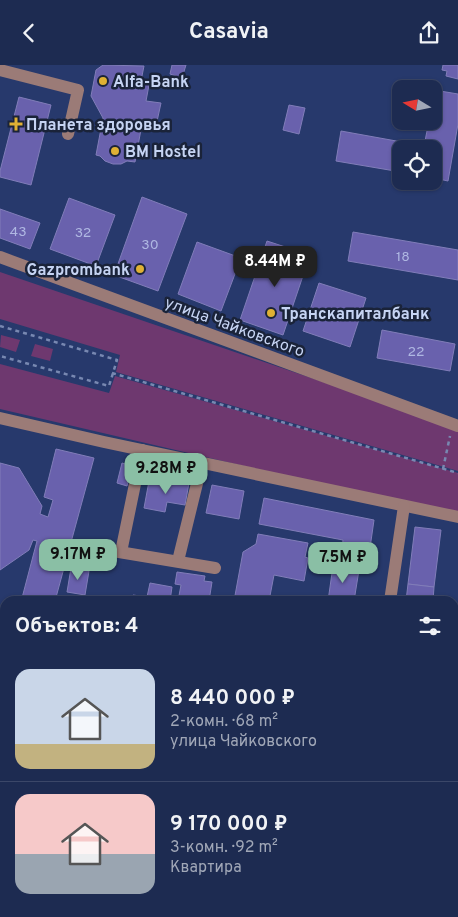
<!DOCTYPE html>
<html lang="ru">
<head>
<meta charset="utf-8">
<style>
  :root { --surface:#1d2b51; --page:#253358; --text:#f1f3f6; --muted:#a0a7b7; --line:#3b4768; --accent:#8abfa5 }
  body { margin:0; font-family:Overpass,sans-serif; background:var(--page); color:var(--text); height:100vh; display:flex; flex-direction:column; font-size:19px; white-space:nowrap }
  * { box-sizing:border-box; margin:0 }
  p { font-size:16px; color:var(--muted) }
  .icon { flex:none; width:28px; height:28px; fill:none; stroke:currentColor; stroke-width:2; stroke-linecap:round; stroke-linejoin:round }
  .map { position:relative; flex:1; overflow:hidden }
  .sheet { position:absolute; left:0px; top:531px; width:459px; height:321px; display:flex; flex-direction:column; background:var(--surface); border-radius:15px 15px 0 0; box-shadow:0 1px 4px #0004,0 0 0 1px var(--line) }
  .sheet>* { flex:none }
  .needle { width:32px; rotate:280deg }
  .tools { position:absolute; left:392px; top:15px; display:grid; gap:10px }
  .tools a { display:grid; place-items:center; width:50px; height:50px; border-radius:10px; background:var(--surface); box-shadow:0 1px 4px #0004,0 0 0 1px var(--line); font-size:25px }
  .price { position:absolute; translate:-50% -42px; padding:0 11px; border-radius:10px; background:var(--accent); color:#111; font-size:16px; line-height:32px; filter:drop-shadow(0 1px 2px #0008) }
  .price::after { content:''; position:absolute; left:50%; top:30px; width:15px; height:11px; margin-left:-8px; background:inherit; clip-path:polygon(0 0,100% 0,50% 100%) }
  .price.active { background:#222; color:#fff }
  ul { padding:0; list-style:none }
  li { display:flex; align-items:center; gap:15px; height:125px; padding:0 15px }
  li+li { border-top:1px solid var(--line) }
  li span { display:grid; place-items:center; flex:none; width:140px; height:100px; border-radius:15px; color:#555 }
  li>.icon { margin-inline-start:auto }
  span .icon { width:60px; height:60px; fill:#fffc; stroke-width:1 }
  li b { font-size:21px }
  h2 { display:flex; justify-content:space-between; align-items:center; height:60px; padding:0 15px; font-size:21px }
  header { display:flex; justify-content:space-between; align-items:center; height:65px; padding:0 15px; background:var(--surface); font-size:22px; font-weight:700 }
  .map>svg:first-child { display:block }
  .green { fill:#6e386f }
  .building { fill:#6961ad; stroke:#817db9 }
  .lines { fill:none; stroke-linecap:round; stroke-linejoin:round }
  .path { stroke:#7888b1; stroke-width:2.5; stroke-dasharray:4 4; stroke-linecap:butt }
  .minor { stroke:#9b7b77; stroke-width:12 }
  .major { stroke:#f8b7af; stroke-width:12 }
  .poi-dot { fill:#dfb034; stroke:#1a2339; stroke-width:2 }
  .labels { text-anchor:middle; stroke-width:5; stroke-linejoin:round; paint-order:stroke }
  .number-label { font-size:14px; fill:#afb7e2 }
  .poi-label { font-size:16px; font-weight:bold; fill:#c6d4f3; stroke:#1a2339; text-anchor:start }
  .street-label { font-size:16px; fill:#c6d4f3; stroke:#1a2339 }
</style>
</head>
<body>
<header><svg class="icon" aria-label="back" viewBox="0 0 24 24"><path d="M15 5l-7 7 7 7"/></svg>Casavia<svg class="icon" aria-label="share" viewBox="0 0 24 24"><path d="M12 15V3M7 8l5-5 5 5M5 13v7h14v-7"/></svg></header>
<div class="map">
<svg width="458" height="852" viewBox="0 0 458 852">
  <rect width="100%" height="100%" fill="#27396c"/>
  <g class="green">
    <path d="M0,207L458,363V406L116,307L120,290L0,254Z"/>
    <path d="M1,270L20,275L16,287L0,282Z"/>
    <path d="M35,279L53,284L50,296L31,291Z"/>
    <path d="M0,299L109,328L115,311L458,408V451L0,344Z"/>
  </g>
  <g class="building">
    <path d="M103,0L144,1L141,16L149,20L146,36L161,38L156,61L142,59L135,97L127,96L121,99H113L105,96L100,91L96,90L103,53L91,31L96,5Z"/>
    <path d="M172,0H186L182,13L170,9Z"/>
    <path d="M443,0H458V14L446,11L447,6L442,5Z"/>
    <path d="M434,25L458,29V59L448,116L434,113V84H401V107L336,96L341,66L424,81L429,56H434Z"/>
    <path d="M19,32L51,40L31,120L0,112V106Z"/>
    <path d="M289,40L305,43L299,69L283,65Z"/>
    <path d="M142,132L187,149L158,226L114,210Z"/>
    <path d="M69,133L115,150L96,201L50,184Z"/>
    <path d="M0,144L40,158L30,184L0,173Z"/>
    <path d="M353,167L458,185V215L348,196Z"/>
    <path d="M267,176L310,190L283,270L240,255Z"/>
    <path d="M197,177L241,193L221,246L178,229Z"/>
    <path d="M319,218L366,233L350,282L303,266Z"/>
    <path d="M382,265L455,279L450,306L377,293Z"/>
    <path d="M56,384L94,393L55,536H14L15,532L22,533L37,476L33,475L29,485L0,505V398L19,403L42,441L40,449L48,452L53,435L44,432Z"/>
    <path d="M122,398L132,401L127,421L117,418Z"/>
    <path d="M172,414L189,418L185,440L167,437L165,447L144,443L149,416L171,420Z"/>
    <path d="M212,420L244,426L239,454L206,448Z"/>
    <path d="M264,433L374,455L369,490L342,486L343,475L259,459Z"/>
    <path d="M415,462L441,465L434,522L408,519Z"/>
    <path d="M258,469L308,478L305,492L308,493L304,516L274,510L269,536H234L243,487L256,479Z"/>
    <path d="M333,501L359,505L354,536H328Z"/>
    <path d="M71,503L89,506L85,530L67,527Z"/>
    <path d="M177,507L205,511L204,516L212,517L209,536H178L181,520L175,519Z"/>
    <path d="M150,518L172,522L170,536H132L133,530L147,532Z"/>
    <path d="M408,519L434,522L433,536H406Z"/>
    <path d="M97,848H141L137,852H96Z"/>
    <path d="M198,848H272V852H197Z"/>
  </g>
  <g class="lines">
    <g class="path">
      <path d="M0,261L117,295L109,321L0,291"/>
      <path d="M112,308L458,408"/>
      <path d="M443,404L450,371"/>
      <path d="M454,779L458,780"/>
    </g>
    <g class="minor">
      <path d="M0,5L78,25L68,69"/>
      <path d="M0,192L458,361"/>
      <path d="M0,353L104,377L458,452"/>
      <path d="M89,482L215,503"/>
      <path d="M121,487L142,385"/>
      <path d="M178,496L202,398"/>
      <path d="M390,536L404,441"/>
      <path d="M454,584L458,551"/>
      <path d="M454,657H458"/>
      <path d="M47,852L48,848"/>
      <path d="M417,852L418,848"/>
    </g>
    <g class="major">
      <path d="M0,761L5,762"/>
      <path d="M454,831L458,832"/>
    </g>
  </g>
  <g class="poi-dot">
    <circle cx="103" cy="16" r="5"/>
    <path d="M13.5 51.5h5v5h5v5h-5v5h-5v-5h-5v-5h5z"/>
    <circle cx="115" cy="86" r="5"/>
    <circle cx="140" cy="204" r="5"/>
    <circle cx="271" cy="248" r="5"/>
  </g>
  <g class="labels">
    <g class="number-label">
      <text x="18" y="171">43</text>
      <text x="83" y="172">32</text>
      <text x="150" y="184">30</text>
      <text x="403" y="196">18</text>
      <text x="416" y="291">22</text>
    </g>
    <g class="poi-label">
      <text x="113" y="22">Alfa-Bank</text>
      <text x="26" y="65">Планета здоровья</text>
      <text x="125" y="92">BM Hostel</text>
      <text x="130" y="210" text-anchor="end">Gazprombank</text>
      <text x="281" y="254">Транскапиталбанк</text>
    </g>
    <g class="street-label">
      <text transform="translate(235 261) rotate(20)" y="6">улица Чайковского</text>
    </g>
  </g>
</svg>
<div class="tools">
<a><svg class="needle" viewBox="-14 -14 28 28"><path d="M0-13l5 13h-10z" fill="#e53935"/><path d="M0 13l5-13h-10z" fill="#a0a7b7"/></svg></a>
<a><svg class="icon" aria-label="locate" viewBox="0 0 24 24"><circle cx="12" cy="12" r="6"/><path d="M12 2v4M12 18v4M2 12h4M18 12h4"/></svg></a>
</div>
<b class="price active" style="left:275px;top:223px">8.44M ₽</b>
<b class="price" style="left:166px;top:430px">9.28M ₽</b>
<b class="price" style="left:78px;top:516px">9.17M ₽</b>
<b class="price" style="left:343px;top:519px">7.5M ₽</b>
<section class="sheet">
<h2>Объектов: 4<svg class="icon" aria-label="filters" viewBox="0 0 24 24"><path d="M4 7h16M4 17h16"/><circle cx="9" cy="7" r="2"/><circle cx="15" cy="17" r="2"/></svg></h2>
<ul>
<li><span style="background:linear-gradient(#c9d6e8 75%,#c2b280 0)"><svg class="icon" aria-label="home" viewBox="0 0 24 24"><path d="M3 11l9-7 9 7M6 9v11h12V9"/></svg></span><div><b>8 440 000 ₽</b><p>2-комн. · 68 m²</p><p>улица Чайковского</p></div></li>
<li><span style="background:linear-gradient(#f6c9c9 60%,#9aa5b1 0)"><svg class="icon" aria-label="home" viewBox="0 0 24 24"><path d="M3 11l9-7 9 7M6 9v11h12V9"/></svg></span><div><b>9 170 000 ₽</b><p>3-комн. · 92 m²</p><p>Квартира</p></div></li>
</ul>
</section>
</div>
</body>
</html>
